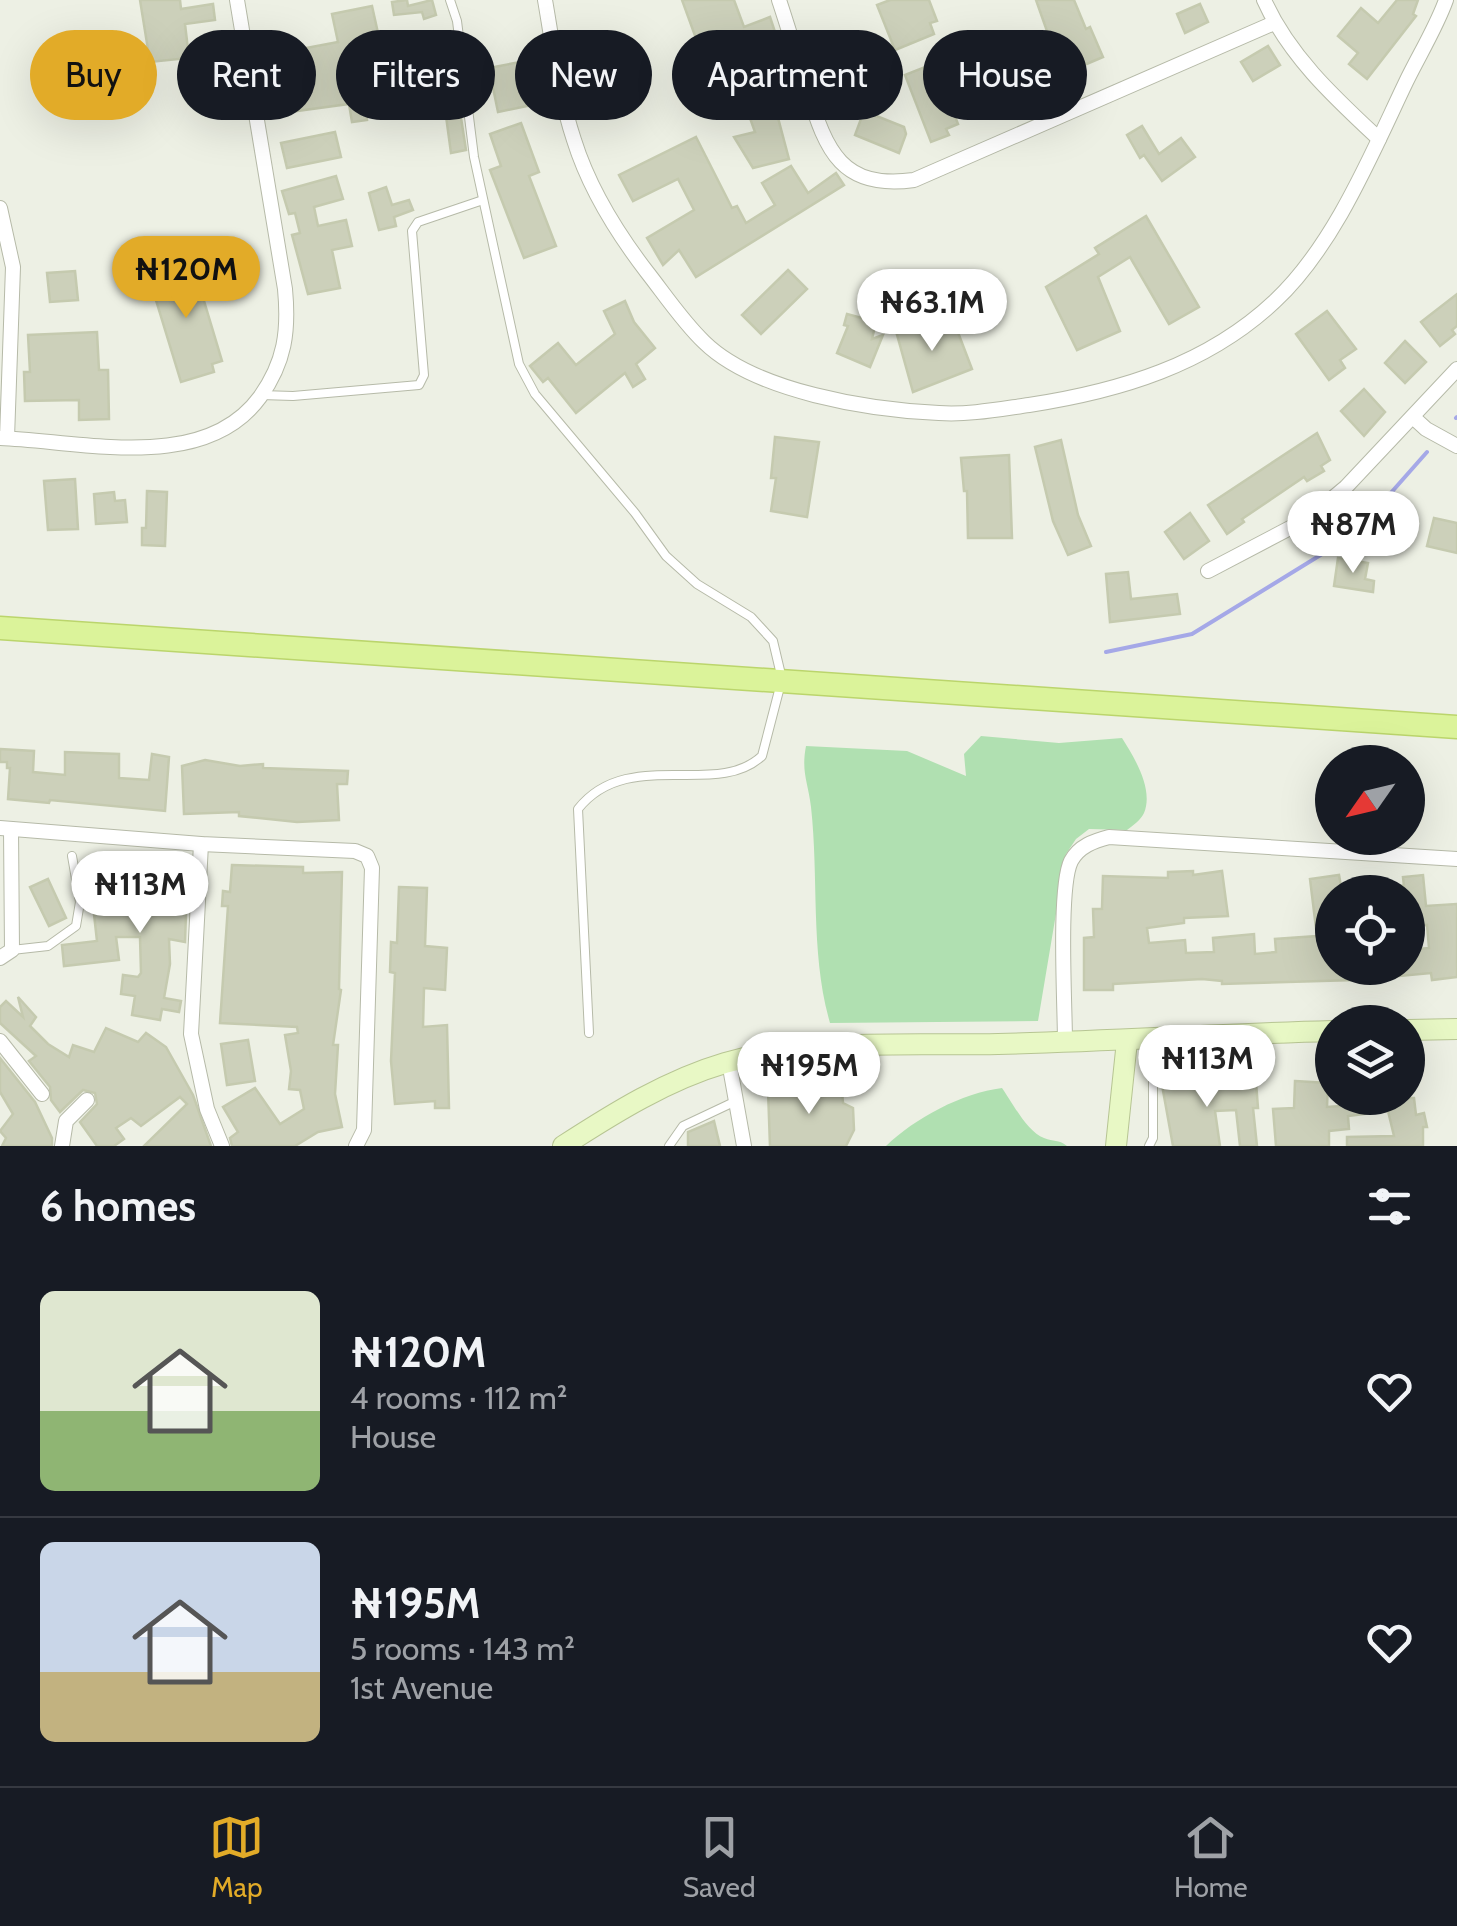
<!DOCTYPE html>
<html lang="en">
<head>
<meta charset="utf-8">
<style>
  :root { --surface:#171b24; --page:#242831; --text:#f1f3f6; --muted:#9ea1a6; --line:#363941; --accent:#e2ab28 }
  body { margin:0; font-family:Cabin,sans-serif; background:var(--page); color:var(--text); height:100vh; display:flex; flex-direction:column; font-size:38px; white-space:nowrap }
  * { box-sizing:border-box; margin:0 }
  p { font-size:32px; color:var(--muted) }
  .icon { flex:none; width:55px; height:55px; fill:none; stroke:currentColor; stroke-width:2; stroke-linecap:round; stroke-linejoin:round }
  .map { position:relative; height:1146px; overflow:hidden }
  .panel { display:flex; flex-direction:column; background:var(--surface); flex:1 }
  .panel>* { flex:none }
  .hud { position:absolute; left:30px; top:30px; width:1398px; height:90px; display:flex; gap:20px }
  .needle { width:65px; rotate:236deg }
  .tools { position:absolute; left:1315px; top:745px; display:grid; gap:20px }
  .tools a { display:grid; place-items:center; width:110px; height:110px; border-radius:50%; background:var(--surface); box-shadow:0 10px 40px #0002; font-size:50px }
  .price { position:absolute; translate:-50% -85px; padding:0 22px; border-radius:35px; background:#fff; color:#222; font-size:32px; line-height:65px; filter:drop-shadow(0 2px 5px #0008) }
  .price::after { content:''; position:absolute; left:50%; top:60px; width:30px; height:22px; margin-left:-15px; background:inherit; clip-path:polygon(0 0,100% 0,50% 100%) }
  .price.current { background:var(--accent); color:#111 }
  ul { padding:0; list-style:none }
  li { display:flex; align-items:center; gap:30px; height:250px; padding:0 40px }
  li+li { border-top:2px solid var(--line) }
  li span { display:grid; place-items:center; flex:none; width:280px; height:200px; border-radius:15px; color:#555 }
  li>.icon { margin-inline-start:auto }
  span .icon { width:120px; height:120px; fill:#fffc; stroke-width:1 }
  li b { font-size:42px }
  h2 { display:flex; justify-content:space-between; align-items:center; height:120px; padding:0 40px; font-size:42px }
  .chip { padding:0 35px; border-radius:45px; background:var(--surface); box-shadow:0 10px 40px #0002; font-size:35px; line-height:90px }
  .chip.current { background:var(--accent); color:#111 }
  .dock { display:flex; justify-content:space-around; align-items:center; height:140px; border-top:2px solid var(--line); background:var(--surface); font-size:28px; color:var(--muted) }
  .dock a { display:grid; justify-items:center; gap:5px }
  .dock .current { color:var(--accent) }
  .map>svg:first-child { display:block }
  .green { fill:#b0e0b1 }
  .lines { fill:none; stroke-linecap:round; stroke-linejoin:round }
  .stream { stroke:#a5a8e7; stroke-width:4 }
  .building { fill:#ccd0ba; stroke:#c5caaf; stroke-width:2.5 }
  .lane-casing { stroke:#b6baa8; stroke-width:10 }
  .street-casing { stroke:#b6baa8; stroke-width:16 }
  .secondary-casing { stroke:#b7c593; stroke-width:22 }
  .primary-casing { stroke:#bbd56c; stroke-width:25 }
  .lane { stroke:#fff; stroke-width:8 }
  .street { stroke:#fff; stroke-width:14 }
  .secondary { stroke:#e8f8c5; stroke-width:20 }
  .primary { stroke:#dbf39a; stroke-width:22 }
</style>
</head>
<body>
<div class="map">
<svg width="1457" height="1146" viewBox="0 0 1457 1146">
  <rect width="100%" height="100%" fill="#edf0e4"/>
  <g class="green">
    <path d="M981,736L1059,743L1122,738C1134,757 1154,789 1144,813C1141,820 1132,826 1127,830L1089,829L1076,839L1066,854L1038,1021L830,1023C810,953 819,879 811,807C808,782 801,772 806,746L907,751L966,776L964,754Z"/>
    <path d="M1002,1088C1012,1102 1027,1132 1044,1138C1054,1142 1058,1139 1067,1146H886C915,1118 962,1093 1002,1088Z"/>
  </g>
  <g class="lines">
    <g class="stream">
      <path d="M1456,418L1457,417"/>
      <path d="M1106,652L1192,634L1340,543L1359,529L1427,452"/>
    </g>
  </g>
  <g class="building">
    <path d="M140,0H180L181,9L213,4L215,20L185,24L189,58L150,62Z"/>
    <path d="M407,0L408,6L432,0L436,15L424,19L422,12L394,15L392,2Z"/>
    <path d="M682,0H734L744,27L770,17L778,41L765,46L781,101L797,96L800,107L777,114L789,159L753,168L734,137L755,132L745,104L716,116L693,69L705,63Z"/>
    <path d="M890,0H929L937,21L930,23L934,34L895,50L877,5Z"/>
    <path d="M1036,0H1074L1086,29L1090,27L1103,57L1042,83L1029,48L1038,44L1035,36L1047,31Z"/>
    <path d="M1397,0H1418L1413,14L1416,16L1367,79L1349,64L1358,53L1338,36L1361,8L1378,23Z"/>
    <path d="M1200,4L1208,22L1185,33L1177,14Z"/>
    <path d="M372,6L386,69L382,70L388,99L365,104L367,120L352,122L349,104L282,113L278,82L270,84L264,56L338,42L332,14Z"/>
    <path d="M116,32L122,61L129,59L134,75L113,82L103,35Z"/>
    <path d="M438,37L441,49L420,54L422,64L402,67L398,45Z"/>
    <path d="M1268,46L1280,65L1253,81L1241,62Z"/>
    <path d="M1014,55L1033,114L1023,117L1017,97L993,110L984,92L951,106L958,124L946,129L949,135L931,142L905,75L930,65L938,85L957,78L955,74L966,69L969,76Z"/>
    <path d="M520,62L527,106L498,112L489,68Z"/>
    <path d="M882,68L887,81L867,89L872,102L851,110L841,84Z"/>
    <path d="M457,92L466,150L451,153L443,94Z"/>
    <path d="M864,111L904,127L906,134L899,153L855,135Z"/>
    <path d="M521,123L539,172L529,176L556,246L524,258L490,170L501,166L490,134Z"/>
    <path d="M1142,126L1159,154L1181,138L1195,157L1162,181L1144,155L1140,158L1127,135Z"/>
    <path d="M335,132L341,157L287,168L281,143Z"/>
    <path d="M696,137L732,208L737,206L746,223L775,205L762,183L791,166L808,193L836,173L844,185L696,277L679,250L663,265L647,238L694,210L678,179L633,201L619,175Z"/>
    <path d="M336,176L343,199L314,207L318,226L346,220L352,246L332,250L340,288L308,294L292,235L300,233L295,213L289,214L282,191Z"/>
    <path d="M386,187L392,205L409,200L413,210L394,217L396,226L379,230L369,193Z"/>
    <path d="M1146,216L1199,307L1169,324L1130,257L1098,277L1120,331L1077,350L1046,287L1099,254L1095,248Z"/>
    <path d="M192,261L222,361L212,364L214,372L181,382L148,274Z"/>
    <path d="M788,270L807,289L761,334L742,315Z"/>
    <path d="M75,271L78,300L50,302L47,273Z"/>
    <path d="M1457,294V326L1452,330L1455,334L1440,346L1421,322Z"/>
    <path d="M625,301L634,322L655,348L636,364L645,379L633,387L625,373L576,413L548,378L543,382L530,366L558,343L576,365L615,334L604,311Z"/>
    <path d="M1327,311L1356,349L1340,360L1345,368L1329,380L1296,334Z"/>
    <path d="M847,314L876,322L872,339L883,335L870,367L837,353L848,326L844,325Z"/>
    <path d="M933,319L937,329L954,322L972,369L913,392L896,331Z"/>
    <path d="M97,332L99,370H108L109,419L79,420V400L25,401L24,372H30L28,335Z"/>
    <path d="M1405,341L1426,362L1405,383L1385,363Z"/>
    <path d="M1364,389L1385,412L1364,436L1341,411Z"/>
    <path d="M1317,433L1330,460L1321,466L1324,471L1307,481L1304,477L1242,519L1244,522L1227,534L1208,505Z"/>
    <path d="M775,437L819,442L807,517L771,511L776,478H771Z"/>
    <path d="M1061,440L1078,515L1091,546L1068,555L1053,521L1035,447Z"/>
    <path d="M1009,455L1012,538H968L967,491H964L961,458Z"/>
    <path d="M75,479L78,529L48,530L44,481Z"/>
    <path d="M147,491L167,492L165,546L142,545V528H146Z"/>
    <path d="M114,492L115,501L125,500L127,522L96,524L94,494Z"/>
    <path d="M1190,513L1209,541L1184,559L1165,532Z"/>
    <path d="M1434,518L1457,523V553L1427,546Z"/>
    <path d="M1338,558L1368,563L1365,579L1374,581L1373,592L1334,586Z"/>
    <path d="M1128,572L1131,599L1177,594L1180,614L1110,622L1106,574Z"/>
    <path d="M0,749L34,751L33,772L65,775V752L119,754V778L149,780L152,754L169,757L165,811L50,800L49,803L8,799L10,768H7V762H0Z"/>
    <path d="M205,760L240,766L263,764V768L348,771L347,784H337L339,820L297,822L239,816V812L184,814L182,766Z"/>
    <path d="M172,858L174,886H187L185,942L169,939L170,964L164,998L181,1001L179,1012L162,1009L160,1020L132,1015L135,996L121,994L123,975L138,977L141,973L140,937H116L119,960L64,966L62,945L97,941L92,896L111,894L114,914L145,915L142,881L125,882L124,868L136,867L135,861Z"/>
    <path d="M232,865L303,867V873L342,872L339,989L341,990L333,1045H338L335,1094L342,1127L318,1132L295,1146H232L230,1138L238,1132L223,1107L255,1088L280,1124L304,1109L300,1090L289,1089L291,1071L285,1035L298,1033L297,1027L220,1023L228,906H222L223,891L230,892Z"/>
    <path d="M1193,871V875L1222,871L1228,916L1184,918V923L1147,928L1149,943L1185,940L1186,953L1214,952L1213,938L1254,934L1255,954L1276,952L1275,939L1317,936L1310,879L1339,875L1342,892H1332V968H1408V950L1429,948L1427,925L1408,927V892H1355L1357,878L1404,886L1403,877L1423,875L1426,906L1457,904V977L1432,980L1431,973L1356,980L1222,984V981L1202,979L1113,984V990H1084V938L1094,937L1093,909H1102L1103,876L1168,878V872Z"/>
    <path d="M48,879L66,918L49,926L30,887Z"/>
    <path d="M399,887L427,888L425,946L447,948L445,990L424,988L423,1027L447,1025L449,1108H435V1101L395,1104L391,1061L395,973L390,972L391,942L397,943Z"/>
    <path d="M18,997L36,1017L30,1026L48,1044L69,1057L73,1045L94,1052L106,1028L138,1042L146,1033L166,1047L193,1095L211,1146H144L187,1104L180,1097L141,1126L131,1118L116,1128L124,1139L114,1146H97L80,1122L97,1104L95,1093L83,1090L60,1112L51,1100L50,1087L29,1061L36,1056L0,1023V1007L6,1001L23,1017Z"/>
    <path d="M248,1040L255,1081L227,1085L221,1044Z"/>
    <path d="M0,1058L35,1102L52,1138V1146H2L6,1138L0,1131L13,1114L0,1092Z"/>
    <path d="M1184,1067L1188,1087L1256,1082L1258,1108H1253L1257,1146H1240L1236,1110L1215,1111L1220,1146H1173L1160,1074Z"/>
    <path d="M1295,1081L1328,1083L1327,1107L1354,1105L1353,1098H1414L1416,1115L1424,1113L1427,1127H1423V1146H1347V1137L1394,1136L1388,1111L1348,1116L1349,1129L1329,1131V1146H1276L1273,1109L1294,1108Z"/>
    <path d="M830,1085L842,1091L843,1103L853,1108L854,1130L846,1146H770L768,1090Z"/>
    <path d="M714,1121L720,1146H688V1132Z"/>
  </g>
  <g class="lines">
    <defs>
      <g id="lane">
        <path d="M450,0L457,21L474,157L519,364L535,394L635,513L666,556L697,584L751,617L773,641L782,679L762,756C716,799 628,746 578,809L589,1033"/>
        <path d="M261,395L293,396L419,385L424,375L412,231L418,222L483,200"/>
        <path d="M12,950L48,946L76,926L80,902L72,856"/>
        <path d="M669,1146L683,1126L736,1101"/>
        <path d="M1149,1146L1153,1138V1069L1181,1057L1182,1037"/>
      </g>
      <g id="street">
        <path d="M545,0C553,46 559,95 574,140C589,188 617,233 647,272C665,295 683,322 704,342C755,392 870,410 939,413C969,415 1000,409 1029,405C1120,391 1207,365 1275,301C1334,246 1372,153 1406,82C1419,55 1436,28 1446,0"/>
        <path d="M779,0C789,30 798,61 808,91C826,151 842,190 914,180L1274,23"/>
        <path d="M1264,0C1289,56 1335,98 1379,139"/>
        <path d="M0,208L13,267L7,438"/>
        <path d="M1414,418L1426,429L1457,446"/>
        <path d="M0,438C81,441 204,474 260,397C285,362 289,331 285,289L237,0"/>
        <path d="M1208,571L1309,518L1346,487L1457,369"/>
        <path d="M0,828L201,844L355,851L367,856L372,868L364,1130L356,1146"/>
        <path d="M201,844L191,1034L207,1109L222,1146"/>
        <path d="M0,958L12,950L11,829"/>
        <path d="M0,1041L42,1094"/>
        <path d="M1065,1042C1065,1006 1058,888 1071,861C1079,846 1094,841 1109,837L1457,859"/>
        <path d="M729,1062L744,1146"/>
        <path d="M62,1146L66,1121L87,1100"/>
      </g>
      <g id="secondary">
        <path d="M1408,1030L1457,1029"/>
        <path d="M563,1146C614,1113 667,1080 725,1063C812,1038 909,1046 998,1044C1110,1041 1221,1034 1332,1031"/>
        <path d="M1116,1146L1127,1041"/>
      </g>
      <path id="primary" d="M0,628L1457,727"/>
    </defs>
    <use href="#lane" class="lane-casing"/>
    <use href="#street" class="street-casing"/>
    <use href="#secondary" class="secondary-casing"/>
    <use href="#primary" class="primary-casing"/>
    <use href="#lane" class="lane"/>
    <use href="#street" class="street"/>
    <use href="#secondary" class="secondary"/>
    <use href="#primary" class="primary"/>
  </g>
</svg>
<div class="tools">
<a><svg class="needle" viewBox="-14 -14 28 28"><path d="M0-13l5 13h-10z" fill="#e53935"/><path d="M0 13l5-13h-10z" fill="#9ea1a6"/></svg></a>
<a><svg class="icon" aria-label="locate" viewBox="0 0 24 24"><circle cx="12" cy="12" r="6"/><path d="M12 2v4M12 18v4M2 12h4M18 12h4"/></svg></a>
<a><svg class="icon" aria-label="layers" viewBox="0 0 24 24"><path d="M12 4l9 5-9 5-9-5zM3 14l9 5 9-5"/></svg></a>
</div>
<b class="price current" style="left:186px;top:321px">₦120M</b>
<b class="price" style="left:932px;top:354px">₦63.1M</b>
<b class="price" style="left:1353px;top:576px">₦87M</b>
<b class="price" style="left:140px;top:936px">₦113M</b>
<b class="price" style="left:1207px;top:1110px">₦113M</b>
<b class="price" style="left:809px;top:1117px">₦195M</b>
<div class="hud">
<a class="chip current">Buy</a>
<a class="chip">Rent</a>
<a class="chip">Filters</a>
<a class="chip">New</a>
<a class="chip">Apartment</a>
<a class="chip">House</a>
</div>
</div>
<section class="panel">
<h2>6 homes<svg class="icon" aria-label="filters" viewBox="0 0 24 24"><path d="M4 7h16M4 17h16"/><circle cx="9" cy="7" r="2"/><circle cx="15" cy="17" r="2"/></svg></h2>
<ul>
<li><span style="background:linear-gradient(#dfe7d0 60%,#8fb573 0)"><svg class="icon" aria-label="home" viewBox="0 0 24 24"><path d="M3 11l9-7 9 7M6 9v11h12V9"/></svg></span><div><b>₦120M</b><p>4 rooms · 112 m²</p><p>House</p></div><svg class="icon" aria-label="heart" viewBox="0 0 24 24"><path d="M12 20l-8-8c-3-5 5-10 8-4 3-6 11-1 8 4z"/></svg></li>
<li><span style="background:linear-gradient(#c9d6e8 65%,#c2b280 0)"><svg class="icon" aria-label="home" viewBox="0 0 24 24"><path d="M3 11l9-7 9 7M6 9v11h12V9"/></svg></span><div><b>₦195M</b><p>5 rooms · 143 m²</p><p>1st Avenue</p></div><svg class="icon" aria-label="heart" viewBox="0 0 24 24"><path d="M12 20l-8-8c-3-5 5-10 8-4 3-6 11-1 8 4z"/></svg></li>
</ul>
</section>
<nav class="dock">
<a class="current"><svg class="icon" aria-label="map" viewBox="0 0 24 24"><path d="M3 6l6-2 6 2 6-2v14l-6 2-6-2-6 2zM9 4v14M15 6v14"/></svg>Map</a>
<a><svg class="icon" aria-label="saved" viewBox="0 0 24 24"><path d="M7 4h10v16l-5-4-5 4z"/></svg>Saved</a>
<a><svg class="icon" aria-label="home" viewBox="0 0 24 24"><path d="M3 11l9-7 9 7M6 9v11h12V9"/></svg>Home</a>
</nav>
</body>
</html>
